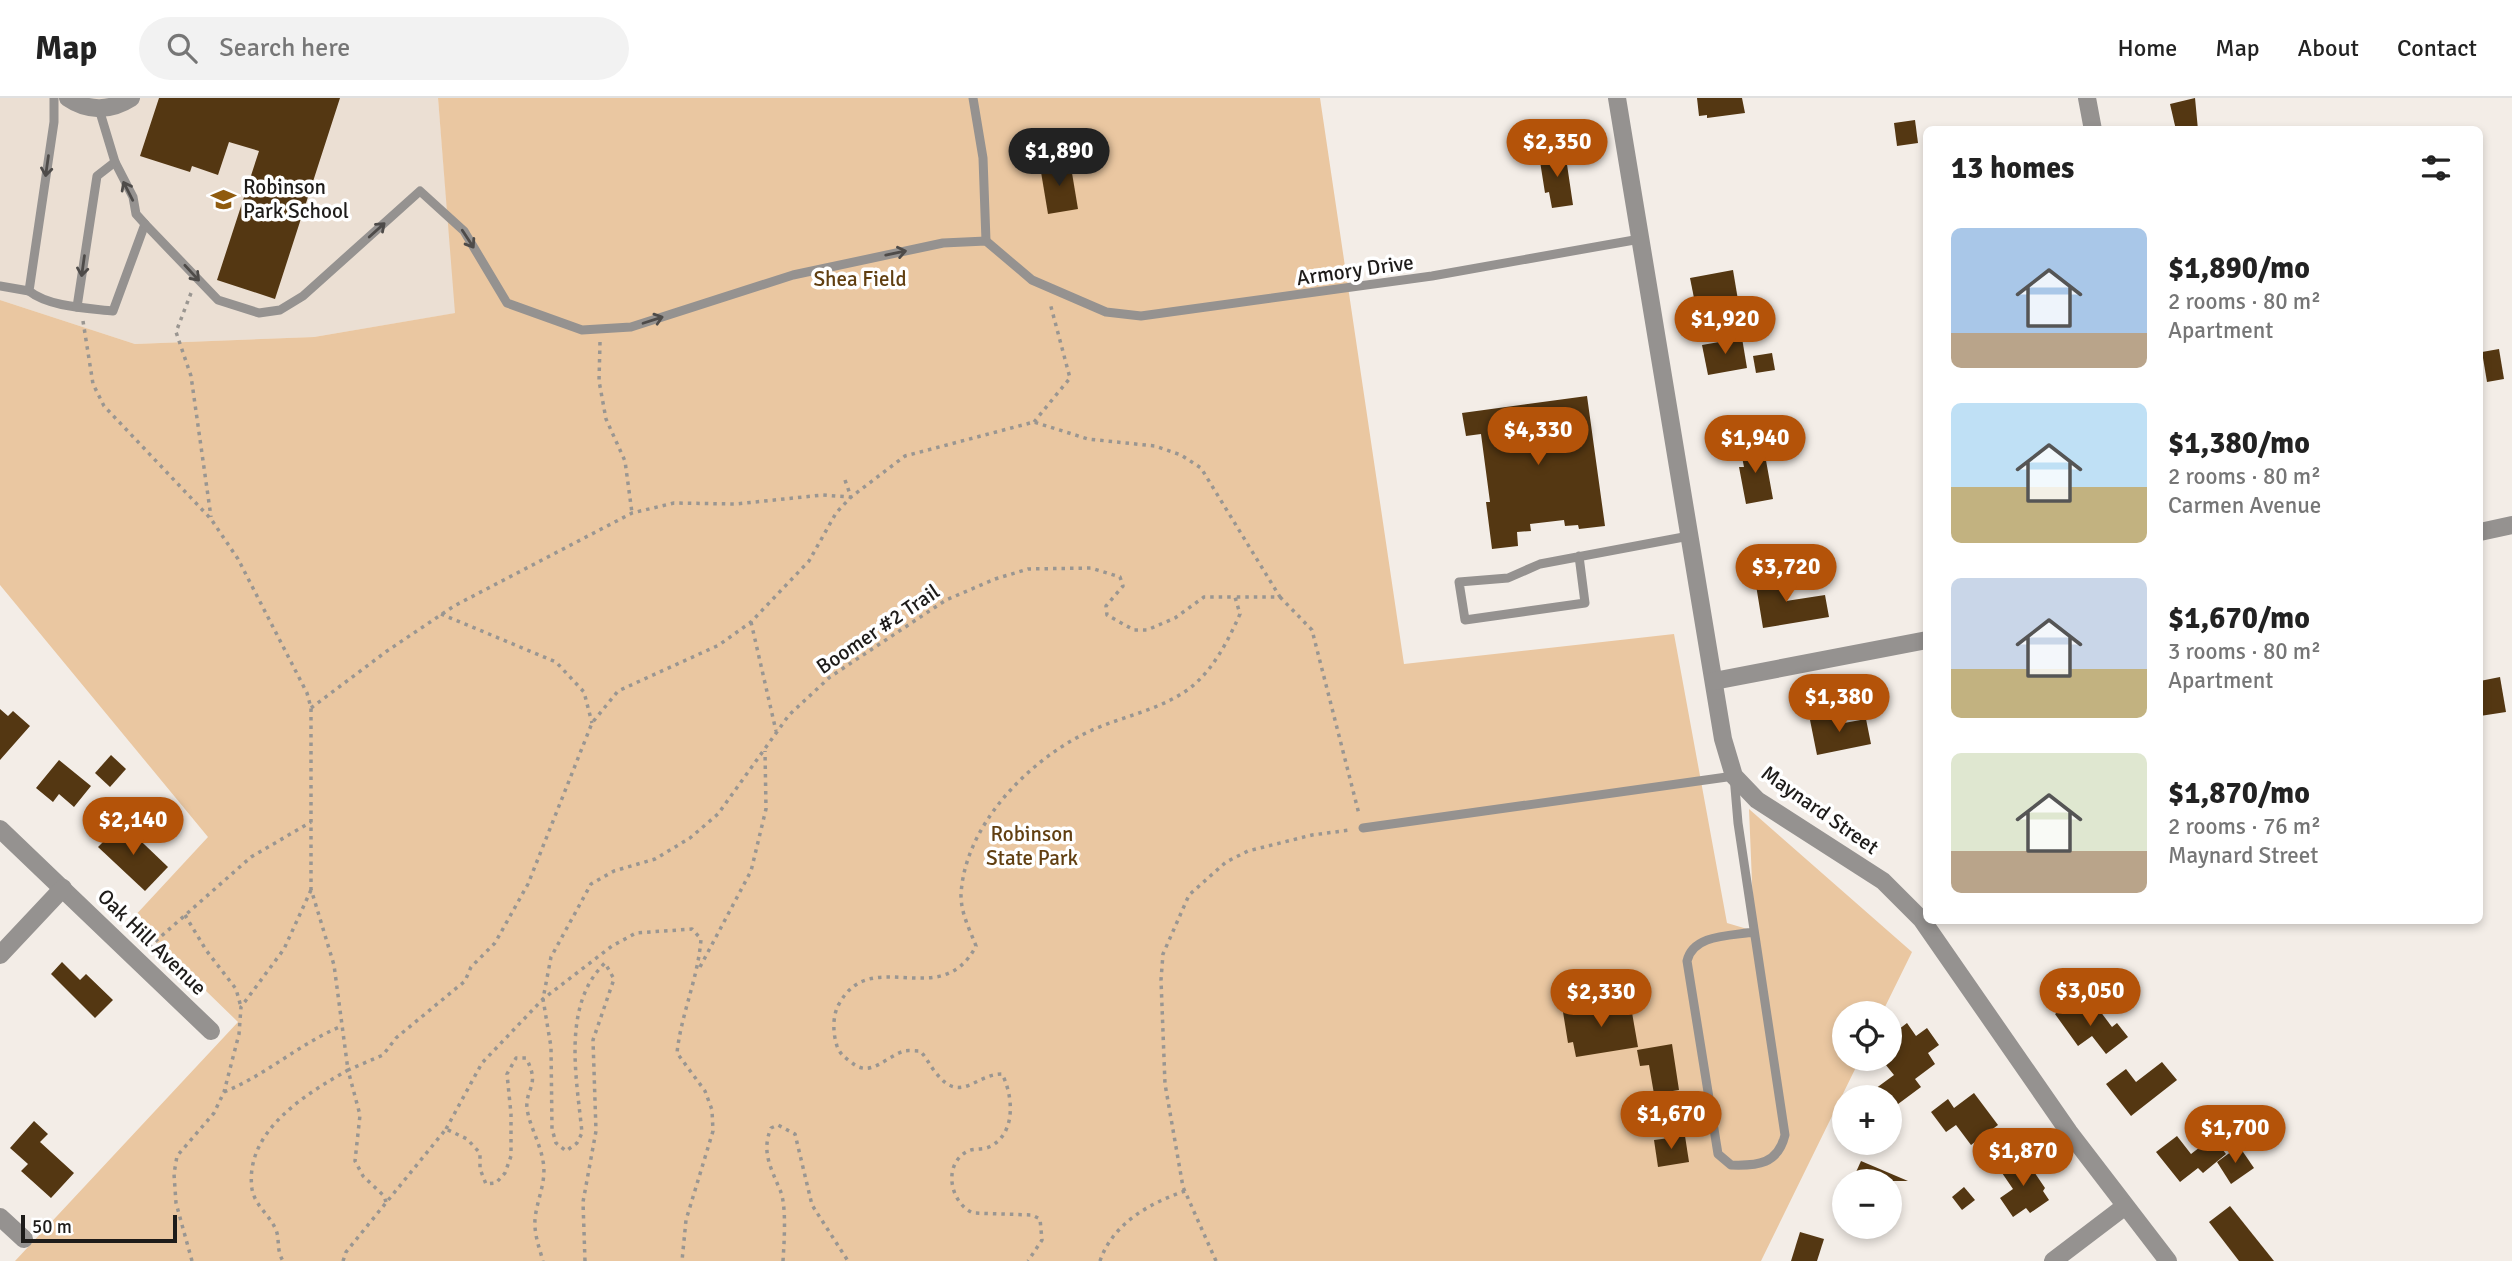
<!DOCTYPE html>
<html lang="en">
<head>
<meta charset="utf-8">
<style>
  :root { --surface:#fff; --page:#f2f2f2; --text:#222; --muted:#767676; --line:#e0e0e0; --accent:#b45309 }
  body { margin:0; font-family:Signika,sans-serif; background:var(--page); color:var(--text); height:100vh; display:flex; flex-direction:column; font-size:26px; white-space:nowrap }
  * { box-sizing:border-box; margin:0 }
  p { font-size:23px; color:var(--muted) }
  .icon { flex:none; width:38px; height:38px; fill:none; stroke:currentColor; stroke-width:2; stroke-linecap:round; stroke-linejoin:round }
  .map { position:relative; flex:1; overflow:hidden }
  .sheet { position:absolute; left:1923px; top:28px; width:560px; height:798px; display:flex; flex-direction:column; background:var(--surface); border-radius:10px; box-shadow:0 4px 10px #0003 }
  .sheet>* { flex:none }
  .controls { position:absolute; left:1832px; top:903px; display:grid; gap:14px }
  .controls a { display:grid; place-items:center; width:70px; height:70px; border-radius:50%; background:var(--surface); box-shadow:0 4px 10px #0003; font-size:35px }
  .scale { position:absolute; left:21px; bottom:18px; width:156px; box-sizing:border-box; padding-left:7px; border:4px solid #1e1c1a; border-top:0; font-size:19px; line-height:24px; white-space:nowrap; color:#1e1c1a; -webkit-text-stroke:5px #fff; paint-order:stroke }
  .price { position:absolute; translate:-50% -60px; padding:0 16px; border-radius:24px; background:var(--accent); color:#fff; font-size:23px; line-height:46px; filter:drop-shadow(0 2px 4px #0008) }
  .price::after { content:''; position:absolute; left:50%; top:42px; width:21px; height:16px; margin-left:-10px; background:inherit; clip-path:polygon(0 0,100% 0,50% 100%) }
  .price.current { background:#222; color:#fff }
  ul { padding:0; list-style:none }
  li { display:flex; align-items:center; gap:21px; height:175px; padding:0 28px }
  li span { display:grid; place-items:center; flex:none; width:196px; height:140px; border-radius:10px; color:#555 }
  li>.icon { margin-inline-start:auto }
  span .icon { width:84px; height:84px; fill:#fffc; stroke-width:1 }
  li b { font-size:30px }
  h2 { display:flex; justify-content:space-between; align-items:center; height:84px; padding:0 28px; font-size:30px }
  header { display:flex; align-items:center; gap:42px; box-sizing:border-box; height:98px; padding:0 35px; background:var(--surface); border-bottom:2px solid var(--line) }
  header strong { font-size:33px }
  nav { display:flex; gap:38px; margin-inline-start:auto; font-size:24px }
  .search { width:490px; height:63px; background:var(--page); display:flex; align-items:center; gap:18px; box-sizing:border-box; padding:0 24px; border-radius:38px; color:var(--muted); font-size:26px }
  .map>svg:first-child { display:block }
  .built { fill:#ebdfd3 }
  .green { fill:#eac7a1 }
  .building { fill:#543712 }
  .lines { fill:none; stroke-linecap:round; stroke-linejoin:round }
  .path { stroke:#9a9691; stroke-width:3.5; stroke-dasharray:3.5 5; stroke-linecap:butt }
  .lane { stroke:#959290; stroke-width:9 }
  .street { stroke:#959290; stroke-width:18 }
  .oneway { stroke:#4e4b49 }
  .labels { text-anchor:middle; stroke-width:7; stroke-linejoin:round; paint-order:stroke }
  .poi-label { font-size:21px; fill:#1e1c1a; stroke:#fff; text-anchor:start }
  .street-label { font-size:21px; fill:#1e1c1a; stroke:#fff }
  .park-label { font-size:21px; fill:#613f11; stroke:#fff }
</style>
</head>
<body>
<header>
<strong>Map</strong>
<div class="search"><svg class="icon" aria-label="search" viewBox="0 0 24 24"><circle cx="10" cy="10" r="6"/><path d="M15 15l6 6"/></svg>Search here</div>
<nav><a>Home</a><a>Map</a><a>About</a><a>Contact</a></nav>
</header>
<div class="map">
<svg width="2512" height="1163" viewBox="0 0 2512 1163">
  <rect width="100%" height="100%" fill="#f3ede7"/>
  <path class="built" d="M0,0H438L456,215L314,239L135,246L0,202Z"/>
  <path class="green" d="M438,0H1320L1404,566L1674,536L1727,825L1754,833L1749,711L1912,854L1882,915H1844V961H1860L1761,1163H15L238,924L132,821L208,739L0,487V202L135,246L314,239L455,215Z"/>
  <g class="building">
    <path d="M159,0H340L275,201L217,182L259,53L229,44L218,77L192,68L190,74L140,58Z"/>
    <path d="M1697,0H1742L1745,15L1707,20V17L1699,18Z"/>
    <path d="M2195,0L2198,32H2176L2170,6Z"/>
    <path d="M1915,22L1918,45L1897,48L1894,25Z"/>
    <path d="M1565,53L1573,107L1552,110L1549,94L1545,95L1539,57Z"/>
    <path d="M1070,63L1078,111L1048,116L1040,68Z"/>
    <path d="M1733,172L1738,202L1696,210L1690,180Z"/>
    <path d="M1742,240L1747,270L1708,277L1702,247Z"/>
    <path d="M2499,251L2504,281L2487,284L2482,254Z"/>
    <path d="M1772,255L1775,272L1756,275L1753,258Z"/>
    <path d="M1587,298L1605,428L1579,431L1578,427L1565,428L1564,422L1530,426L1531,433L1517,434L1518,448L1492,451L1486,404H1490L1481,336L1466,338L1462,315Z"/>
    <path d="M1763,346L1773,401L1746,406L1739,369H1744L1740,349Z"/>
    <path d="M1782,476L1786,503L1825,497L1829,519L1763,530L1755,481Z"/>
    <path d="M2500,579L2506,614L2480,618V583Z"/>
    <path d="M0,611L8,618L13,613L30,628L0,662Z"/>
    <path d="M1842,616L1844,625L1866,621L1871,646L1817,657L1810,622Z"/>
    <path d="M111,657L126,671L110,689L95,675Z"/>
    <path d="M59,662L91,688L74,709L59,696L53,704L36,690Z"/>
    <path d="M122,725L168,769L145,793L98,749Z"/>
    <path d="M62,864L80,882L86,876L113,902L95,920L51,876Z"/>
    <path d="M2074,902L2089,921L2100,913L2112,929L2117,925L2128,939L2106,956L2092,938L2078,948L2055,916Z"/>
    <path d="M1630,903L1638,949L1576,959L1573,944L1568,945L1563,914Z"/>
    <path d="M1907,925L1916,938L1927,930L1939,947L1928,955L1935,966L1915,981L1921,989L1890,1012V999H1864L1894,977L1881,961H1890V938Z"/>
    <path d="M1672,946L1679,992L1654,996L1649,967L1640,968L1637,952Z"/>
    <path d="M2162,964L2177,982L2131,1018L2106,986L2126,971L2136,984Z"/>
    <path d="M1974,995L1998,1027L1971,1047L1956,1027L1946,1034L1931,1014L1948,1001L1954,1010Z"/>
    <path d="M34,1023L48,1036L40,1044L74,1075L51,1100L21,1073L28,1066L10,1050Z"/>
    <path d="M1685,1038L1689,1064L1658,1069L1654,1042Z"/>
    <path d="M2177,1038L2191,1056L2213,1039L2226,1056L2203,1075L2198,1070L2180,1084L2156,1054Z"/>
    <path d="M2239,1048L2254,1070L2231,1086L2217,1064Z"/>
    <path d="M2022,1056L2045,1090L2043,1093L2049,1102L2030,1115L2026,1110L2013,1119L2000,1100L2013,1091L2000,1072Z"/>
    <path d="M1861,1063L1908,1083H1852Z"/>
    <path d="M1964,1089L1975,1102L1962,1112L1952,1099Z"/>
    <path d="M2230,1108L2274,1163H2239L2209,1124Z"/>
    <path d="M1800,1134L1824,1141L1817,1163H1791Z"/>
  </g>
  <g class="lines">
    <g class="path">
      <path d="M191,195L176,234L191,278L211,419"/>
      <path d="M83,223L93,286L104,308L211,421L238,461L307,595L311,610V791L334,867L348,972C306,996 244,1033 252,1091C255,1108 270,1117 276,1132C280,1142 276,1151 283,1163"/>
      <path d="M600,244L599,283L606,321L625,363L632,415"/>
      <path d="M1034,324L1070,280L1050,205"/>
      <path d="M845,382L851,399"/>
      <path d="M1280,499L1312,532L1359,716"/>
      <path d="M441,516L556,564L584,594L592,625"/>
      <path d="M751,524L776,633"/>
      <path d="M311,610L387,553L454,508L632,415L674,405L736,406L823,397L850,399"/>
      <path d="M185,817L206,852L236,891L241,909"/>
      <path d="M149,849L251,759L311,724"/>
      <path d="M700,869L751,773L766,711L765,653"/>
      <path d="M224,994C268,976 300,945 342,928"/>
      <path d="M446,1031L482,965L543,901L612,848L636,835L692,831L701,841C698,881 681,916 677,955L705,993L712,1012L713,1033L686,1122L682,1163"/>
      <path d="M386,1104L384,1098L363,1078L355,1063L360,1017L348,972L383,957L396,940L465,883L471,869L495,845L528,786L592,625L618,593L719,547L751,524L809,463L836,415L851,399L905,358L1034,324L1088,341L1155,348L1181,357L1201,370L1280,499H1235"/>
      <path d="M192,1163L176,1105L174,1076L177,1058L214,1015L224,994L239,936L241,909L284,851L311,792"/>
      <path d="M343,1163L346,1154L446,1031L467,1041L480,1055V1071L486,1086L496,1085L505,1075L511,1058V1016L507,976L516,960H526C541,988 525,990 527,1011C530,1029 540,1045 543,1063C547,1083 537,1101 535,1121C534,1136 539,1149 543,1163"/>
      <path d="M585,1163L583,1104L596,1033L593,942L614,881L605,865C561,907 577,982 582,1035L577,1045L566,1053L556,1045L552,1031L551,949L543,901L551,859L591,786L614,773L655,761L690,740L718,716L789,617L830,579L946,502L995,481L1028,471L1091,470L1120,479L1123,488L1106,508L1107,517L1134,532H1147L1175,520L1204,499H1235L1240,516C1228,543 1213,572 1190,590C1158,614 1116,619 1082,637C1025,666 964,730 961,797C961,816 970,832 976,848C941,915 871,846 839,906C832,918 833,936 837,948C840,956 844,959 851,964C870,981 885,959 904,953C908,952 915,953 920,953C927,960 930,968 936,975C961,1007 975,976 1002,976C1013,997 1017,1036 989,1049C983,1052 974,1050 968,1053C942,1066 950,1105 973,1115L1032,1117L1040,1121L1042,1142L1028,1163"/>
      <path d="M783,1163C784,1146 787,1107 780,1092C771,1070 761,1054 771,1030L778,1027L795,1036L812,1107L848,1163"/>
      <path d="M1100,1163C1113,1125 1150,1105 1185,1093"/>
      <path d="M1216,1163L1183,1089L1165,986L1161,882L1163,856L1189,797L1226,764L1248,753L1312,737L1350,732"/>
    </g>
    <g class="lane">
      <path d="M54,0V24L29,193C49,209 87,210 113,213L145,126L136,116L133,99L115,64L99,11"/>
      <path d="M973,0L983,60L986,143"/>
      <path d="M145,126L218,202L259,215L280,212L303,198L420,93L464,133L507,205L582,232L631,229L793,177L943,145L986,143L1032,182L1106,214L1141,218L1432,178L1640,141"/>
      <path d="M0,188L29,193"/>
      <path d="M77,209L97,78L115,64"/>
      <path d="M1579,458L1585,505L1465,522L1459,484L1508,480L1540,466L1689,438"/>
      <path d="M1363,730L1734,678L1738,725L1785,1037C1778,1066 1758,1068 1731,1067L1718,1056L1687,863C1693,836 1731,838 1754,834"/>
    </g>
    <g class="street">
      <path d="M68,0C88,14 111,13 131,0"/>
      <path d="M1617,0L1723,641L1734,678L1757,702L1883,783L1922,822L2069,1034L2168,1163"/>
      <path d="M2087,0L2093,32"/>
      <path d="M2480,434L2512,427"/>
      <path d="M1714,583L1927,542"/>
      <path d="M0,731L211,933"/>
      <path d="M0,857L63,790"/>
      <path d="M0,1119L24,1141"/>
      <path d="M2053,1163L2124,1109"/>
    </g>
  </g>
  <defs><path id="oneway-shaft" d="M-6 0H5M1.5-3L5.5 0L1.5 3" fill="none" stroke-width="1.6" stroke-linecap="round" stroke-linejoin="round" transform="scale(1.75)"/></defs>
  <g class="oneway">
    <use href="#oneway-shaft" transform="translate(47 68) rotate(98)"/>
    <use href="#oneway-shaft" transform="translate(128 93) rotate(-117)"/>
    <use href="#oneway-shaft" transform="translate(377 132) rotate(-42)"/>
    <use href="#oneway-shaft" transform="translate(468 141) rotate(57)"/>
    <use href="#oneway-shaft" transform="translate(896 155) rotate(-12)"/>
    <use href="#oneway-shaft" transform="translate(83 168) rotate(98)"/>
    <use href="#oneway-shaft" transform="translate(192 175) rotate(47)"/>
    <use href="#oneway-shaft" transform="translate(653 222) rotate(-18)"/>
  </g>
  <defs>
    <symbol id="school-bare" viewBox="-9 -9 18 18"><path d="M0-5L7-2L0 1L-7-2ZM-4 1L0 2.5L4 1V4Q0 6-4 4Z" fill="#905b0e" stroke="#fff" stroke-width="2.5" paint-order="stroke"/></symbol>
  </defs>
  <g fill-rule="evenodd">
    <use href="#school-bare" x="206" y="84" width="35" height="35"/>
  </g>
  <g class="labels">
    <g class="poi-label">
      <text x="243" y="96">Robinson<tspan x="243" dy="24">Park School</tspan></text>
    </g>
    <g class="street-label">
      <text transform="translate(1355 172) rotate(-8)" y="7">Armory Drive</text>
      <text transform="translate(878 531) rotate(-34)" y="7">Boomer #2 Trail</text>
      <text transform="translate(1820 712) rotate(35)" y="7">Maynard Street</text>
      <text transform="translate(152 844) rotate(44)" y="7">Oak Hill Avenue</text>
    </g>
    <g class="park-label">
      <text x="860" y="188">Shea Field</text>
      <text x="1032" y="743">Robinson<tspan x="1032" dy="24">State Park</tspan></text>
    </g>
  </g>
</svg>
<div class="controls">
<a><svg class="icon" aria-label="locate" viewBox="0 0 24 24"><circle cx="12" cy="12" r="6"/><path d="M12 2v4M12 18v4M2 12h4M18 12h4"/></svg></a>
<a>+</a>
<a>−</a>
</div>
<div class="scale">50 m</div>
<b class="price" style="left:1557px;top:81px">$2,350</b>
<b class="price current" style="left:1059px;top:90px">$1,890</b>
<b class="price" style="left:1725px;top:258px">$1,920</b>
<b class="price" style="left:1538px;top:369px">$4,330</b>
<b class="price" style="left:1755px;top:377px">$1,940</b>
<b class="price" style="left:1786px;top:506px">$3,720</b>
<b class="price" style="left:1839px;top:636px">$1,380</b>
<b class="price" style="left:133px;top:759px">$2,140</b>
<b class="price" style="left:2090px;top:930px">$3,050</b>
<b class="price" style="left:1601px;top:931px">$2,330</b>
<b class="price" style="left:1671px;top:1053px">$1,670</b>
<b class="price" style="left:2235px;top:1067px">$1,700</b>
<b class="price" style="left:2023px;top:1090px">$1,870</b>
<section class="sheet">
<h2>13 homes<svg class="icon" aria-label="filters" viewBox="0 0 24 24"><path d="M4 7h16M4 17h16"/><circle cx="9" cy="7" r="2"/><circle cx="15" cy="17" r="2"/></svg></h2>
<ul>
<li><span style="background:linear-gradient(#a9c7e8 75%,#b9a48a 0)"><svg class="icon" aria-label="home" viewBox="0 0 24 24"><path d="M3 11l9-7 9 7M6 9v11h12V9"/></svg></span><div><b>$1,890/mo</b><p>2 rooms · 80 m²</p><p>Apartment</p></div></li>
<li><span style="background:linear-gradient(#bfe0f5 60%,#c2b280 0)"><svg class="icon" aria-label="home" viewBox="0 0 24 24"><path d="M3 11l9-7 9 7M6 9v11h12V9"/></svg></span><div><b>$1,380/mo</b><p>2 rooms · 80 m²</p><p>Carmen Avenue</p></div></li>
<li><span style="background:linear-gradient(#c9d6e8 65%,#c2b280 0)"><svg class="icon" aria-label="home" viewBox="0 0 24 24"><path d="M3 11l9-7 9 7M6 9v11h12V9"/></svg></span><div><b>$1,670/mo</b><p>3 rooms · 80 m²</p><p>Apartment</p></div></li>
<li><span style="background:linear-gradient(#dfe7d0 70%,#b9a48a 0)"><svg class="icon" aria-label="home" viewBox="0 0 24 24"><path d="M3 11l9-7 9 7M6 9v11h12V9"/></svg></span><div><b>$1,870/mo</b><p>2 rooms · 76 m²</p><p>Maynard Street</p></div></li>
</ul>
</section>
</div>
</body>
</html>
